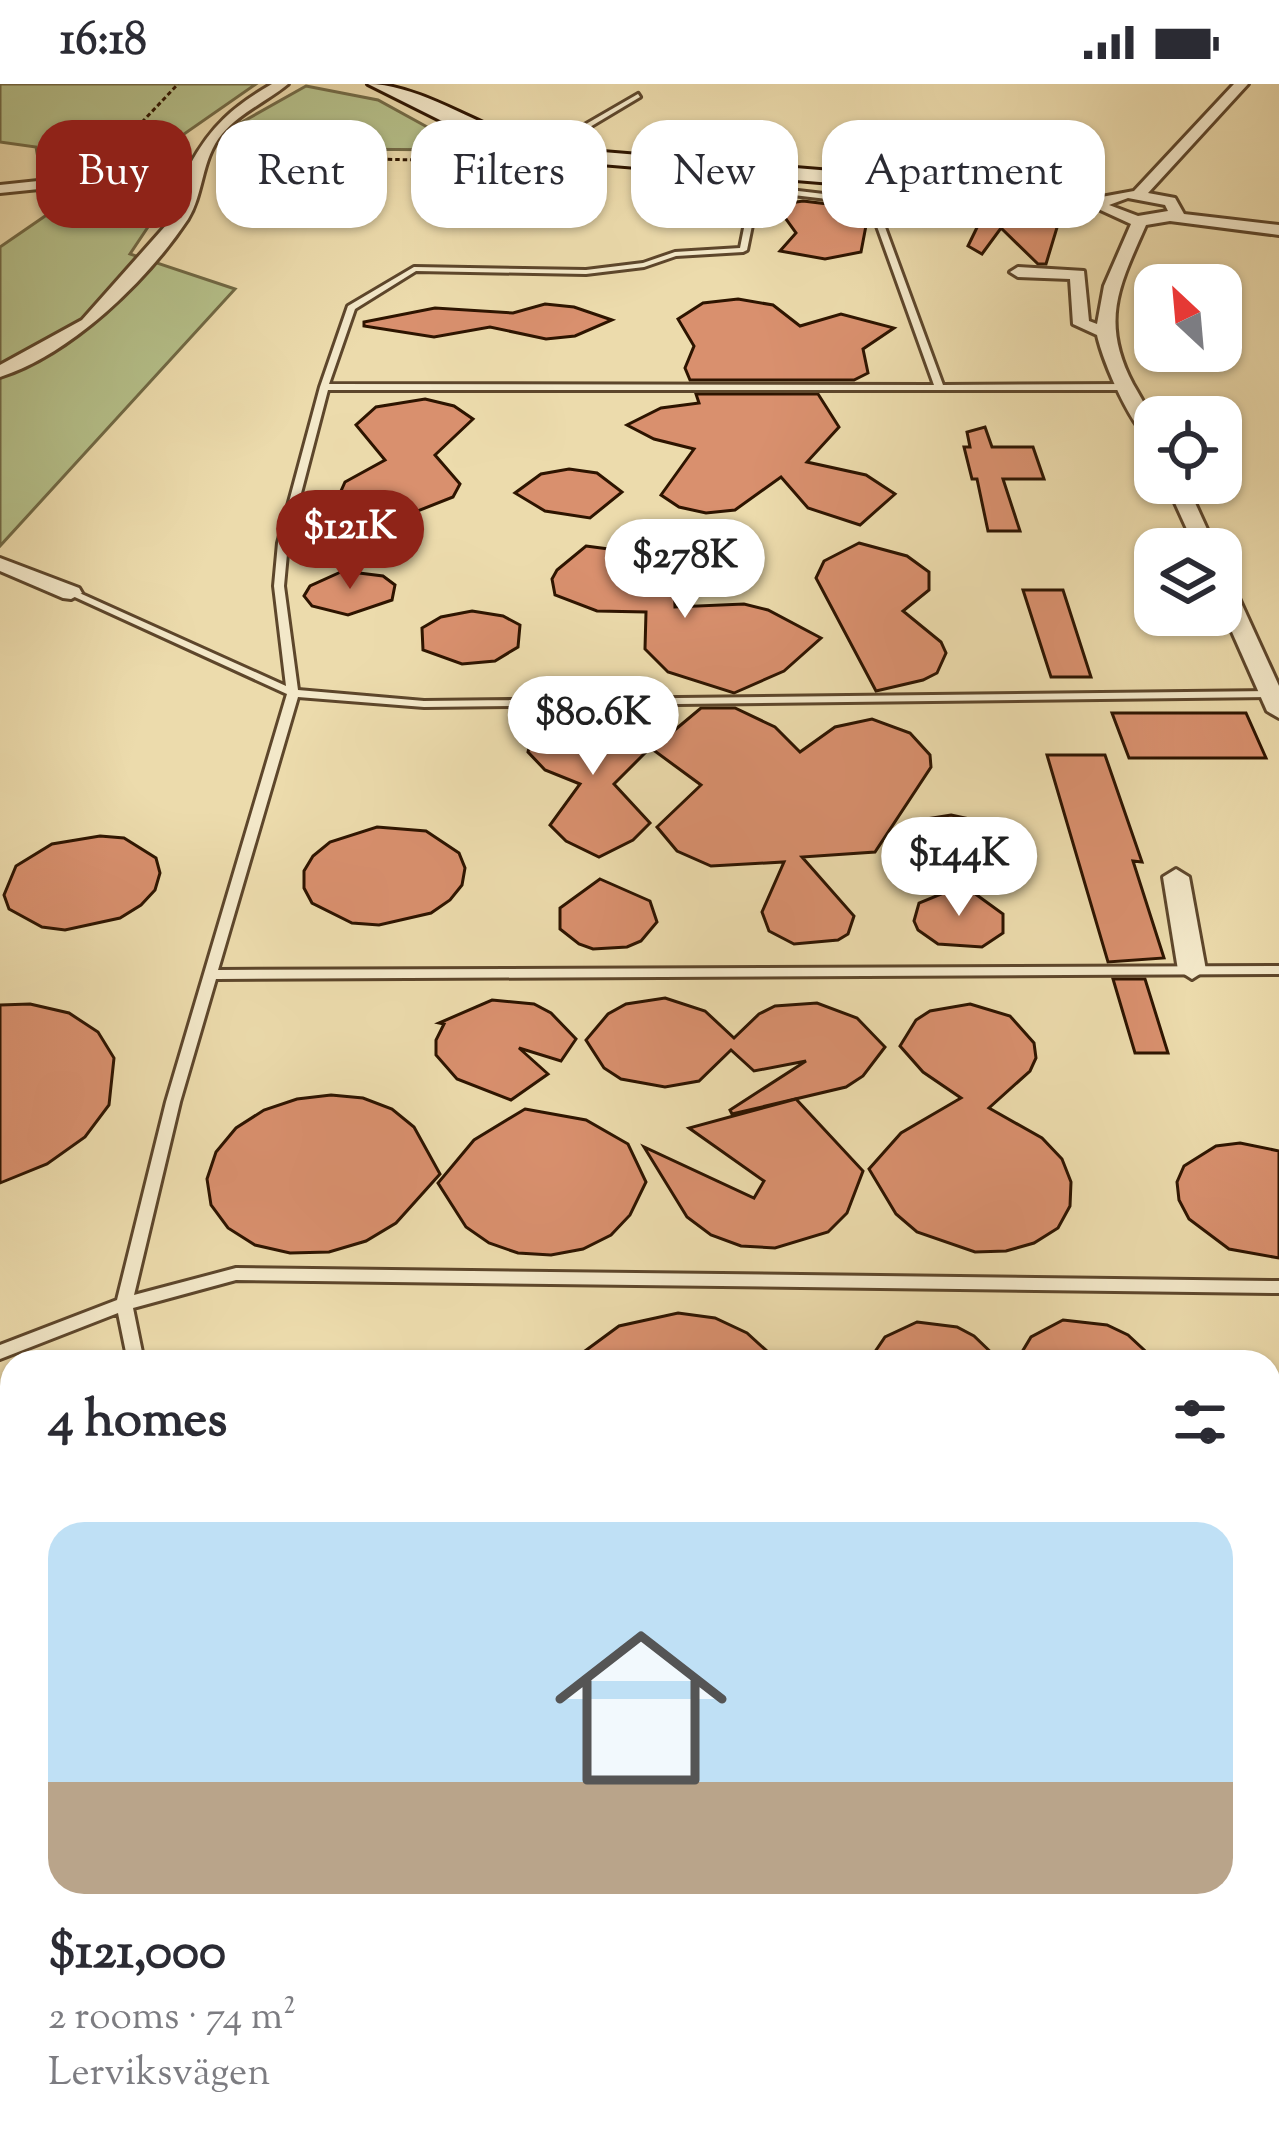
<!DOCTYPE html>
<html lang="en">
<head>
<meta charset="utf-8">
<style>
  :root { --surface:#fff; --page:#f7f7f7; --text:#2b2b33; --muted:#7c7c81; --line:#e1e1e2; --accent:#8f2418 }
  body { margin:0; font-family:"Sorts Mill Goudy",serif; background:var(--page); color:var(--text); height:100vh; display:flex; flex-direction:column; font-size:45px; white-space:nowrap }
  * { box-sizing:border-box; margin:0 }
  p { font-size:39px; color:var(--muted) }
  .icon { flex:none; width:66px; height:66px; fill:none; stroke:currentColor; stroke-width:2; stroke-linecap:round; stroke-linejoin:round }
  .map { position:relative; flex:1; overflow:hidden }
  .sheet { position:absolute; left:0px; top:1266px; width:1281px; height:804px; display:flex; flex-direction:column; background:var(--surface); border-radius:36px 36px 0 0; box-shadow:0 3px 9px #0004 }
  .sheet>* { flex:none }
  .hud { position:absolute; left:36px; top:36px; width:1209px; height:108px; display:flex; gap:24px }
  .needle { width:78px; rotate:334deg }
  .tools { position:absolute; left:1134px; top:180px; display:grid; gap:24px }
  .tools a { display:grid; place-items:center; width:108px; height:108px; border-radius:24px; background:var(--surface); box-shadow:0 3px 9px #0004; font-size:60px }
  .price { position:absolute; translate:-50% -102px; padding:0 27px; border-radius:42px; background:#fff; color:#222; font-size:39px; line-height:78px; filter:drop-shadow(0 3px 6px #0008) }
  .price::after { content:''; position:absolute; left:50%; top:72px; width:36px; height:27px; margin-left:-18px; background:inherit; clip-path:polygon(0 0,100% 0,50% 100%) }
  .price.on { background:var(--accent); color:#fff }
  ul { padding:0; list-style:none }
  li { display:grid; align-content:center; gap:24px; height:636px; padding:0 48px }
  li+li { border-top:3px solid var(--line) }
  li span { display:grid; place-items:center; height:372px; border-radius:36px; color:#555 }
  li>.icon { margin-inline-start:auto }
  span .icon { width:216px; height:216px; fill:#fffc; stroke-width:1 }
  li b { font-size:51px }
  h2 { display:flex; justify-content:space-between; align-items:center; height:144px; padding:0 48px; font-size:51px }
  .pill { padding:0 42px; border-radius:36px; background:var(--surface); box-shadow:0 3px 9px #0004; font-size:42px; line-height:108px }
  .pill.on { background:var(--accent); color:#fff }
  .status { display:flex; justify-content:space-between; align-items:center; height:84px; padding:0 60px; background:var(--surface); direction:ltr }
  .status svg { height:33px; fill:currentColor }
  .map>svg:first-child { display:block }
  .green { fill:#b6c18b; stroke:#726a46; stroke-width:3 }
  .building { fill:#d9906e; stroke:#2d1400; stroke-width:3 }
  .lines { fill:none; stroke-linecap:round; stroke-linejoin:round }
  .lane-casing { stroke:#5d462b; stroke-width:6 }
  .street-casing { stroke:#5d462b; stroke-width:6 }
  .secondary-casing { stroke:#2d1400; stroke-width:6 }
  .path { stroke:#2d1400; stroke-width:3; stroke-dasharray:4.5 3; stroke-linecap:butt }
  .lane { fill:#f3e8c9; fill-rule:evenodd }
  .street { fill:#f3e8c9; fill-rule:evenodd }
  .secondary { fill:#f3e8c9; fill-rule:evenodd }
</style>
</head>
<body>
<div class="status"><b>16:18</b><svg viewBox="0 0 49 12"><path d="M0 12V9h3v3zM5 12V6h3v6zM10 12V3h3v9zM15 12V0h3v12zM26 1h20v11H26zM47 4h2v5h-2z"/></svg></div>
<div class="map">
<svg width="1279" height="2070" viewBox="0 0 1279 2070">
  <rect width="100%" height="100%" fill="#ecdbac"/>
  <filter id="stains"><feTurbulence type="fractalNoise" baseFrequency=".00167" numOctaves="4"/><feColorMatrix values="0 0 0 0 .2 0 0 0 0 .09 0 0 0 0 .02 0 0 0 .5 -.17"/></filter>
  <radialGradient id="worn" r=".72"><stop offset=".6" stop-color="#630" stop-opacity="0"/><stop offset="1" stop-color="#630" stop-opacity=".3"/></radialGradient>
  <g class="green">
    <path d="M0,0H256L184,50L167,71L160,125L130,170L235,205L0,462V163L48,130L36,63L0,58Z"/>
    <path d="M306,2L378,16L469,66L322,65L235,42Z"/>
  </g>
  <g class="building">
    <path d="M991,115L1062,127L1046,180H1038L1001,144L982,170L968,162L985,127L973,116Z"/>
    <path d="M803,117L844,122L854,131H868L861,168L825,175L780,167L796,149L776,121Z"/>
    <path d="M738,215L773,221L800,242L841,230L894,244L863,265L868,289L854,296H690L685,284L694,262L678,235L703,219Z"/>
    <path d="M545,220L574,223L612,236L575,252L546,255L490,243L434,253L364,242V238L435,224L513,229Z"/>
    <path d="M696,310H818L839,343L807,378L866,391L895,410L860,441L808,424L781,393L735,426L706,429L679,423L661,411L694,365L654,355L627,341L661,324L699,319Z"/>
    <path d="M425,315L454,322L473,335L435,371L460,400L453,413L410,430L356,424L341,407L345,398L385,376L356,341L376,323Z"/>
    <path d="M985,343L992,363H1033L1044,395H1003L1020,447H988L977,395H972L964,363H970L967,348Z"/>
    <path d="M569,385L597,389L622,408L590,434L545,427L515,409L541,390Z"/>
    <path d="M859,459L907,472L929,488V506L903,527L941,558L946,569L937,589L923,596L876,607L816,494L824,477Z"/>
    <path d="M586,462L639,469L668,482L674,491L675,523L744,520L768,526L821,554L784,587L734,609L668,588L645,565L646,528L597,527L555,511L552,495L557,486Z"/>
    <path d="M343,487L383,492L395,501L392,516L348,531L312,522L304,512L310,502Z"/>
    <path d="M1023,506H1063L1091,593H1051Z"/>
    <path d="M472,527L503,532L520,541L518,563L495,577L462,580L423,566L422,544L441,533Z"/>
    <path d="M701,624H735L775,643L800,668L835,643L872,635L910,649L930,671L931,683L875,768L802,773L854,832L848,850L838,856L794,860L769,847L762,828L784,778L711,782L677,767L657,743L701,701L652,665Z"/>
    <path d="M578,629L617,633L653,661L614,700L650,739L633,756L599,773L566,757L550,741L580,700L545,686L528,668L533,647L559,633Z"/>
    <path d="M1112,629H1246L1266,674H1129Z"/>
    <path d="M1047,671H1105L1142,778L1133,777L1164,874L1108,878Z"/>
    <path d="M951,731L984,738L997,755L965,786L929,764L907,738Z"/>
    <path d="M377,743L426,747L459,769L465,784L462,801L450,816L431,829L379,841L352,839L312,819L304,804V787L313,772L330,758Z"/>
    <path d="M100,752L124,754L156,774L160,789L155,806L141,821L120,834L65,846L42,843L9,825L4,811L16,782L52,760Z"/>
    <path d="M600,795L650,817L657,838L641,857L627,863L593,865L579,860L560,845V824Z"/>
    <path d="M963,801L1003,830V849L982,863L938,860L918,846L914,837L919,819Z"/>
    <path d="M1113,895H1145L1168,969H1135Z"/>
    <path d="M665,914L705,927L734,954L759,930L775,922L817,919L857,934L885,963L863,992L846,1003L732,1030L730,1026L806,977L754,987L731,966L699,997L665,1003L621,995L604,984L586,956L608,930L626,920Z"/>
    <path d="M492,916L534,920L551,929L576,955L561,977L519,964L548,990L511,1016L457,995L436,971V956L444,940L439,939Z"/>
    <path d="M30,920L69,929L98,948L114,974L109,1021L85,1053L47,1080L0,1099V921Z"/>
    <path d="M970,920L1010,932L1034,959L1036,974L1030,987L989,1024L1042,1054L1062,1075L1071,1098L1070,1122L1058,1144L1034,1159L1006,1167L975,1168L917,1148L896,1130L869,1085L901,1049L961,1014L923,988L900,962L916,936L930,927Z"/>
    <path d="M331,1011L363,1014L392,1025L414,1043L440,1090L396,1139L366,1157L329,1168L290,1169L255,1161L228,1144L211,1121L207,1095L216,1068L236,1044L264,1026L297,1015Z"/>
    <path d="M796,1015L863,1087L847,1129L828,1148L775,1164L741,1162L711,1151L687,1133L644,1063L754,1114L764,1097L689,1044Z"/>
    <path d="M525,1025L586,1036L628,1060L646,1098L630,1131L611,1151L583,1165L551,1171L518,1169L489,1159L466,1143L438,1099L474,1056Z"/>
    <path d="M1240,1059L1279,1067V1174L1229,1165L1189,1135L1179,1116L1177,1098L1184,1082L1216,1062Z"/>
    <path d="M678,1229L715,1234L747,1249L779,1278H570L619,1242Z"/>
    <path d="M1063,1236L1107,1241L1128,1251L1157,1278H1016L1031,1253Z"/>
    <path d="M917,1238L957,1243L974,1252L1001,1278H868L885,1253Z"/>
  </g>
  <g class="lines">
    <defs>
      <g id="lane">
        <path d="M638,10L640,13L543,71L536,69Z"/>
        <path d="M756,102L875,116L943,301L1127,300L1131,303L1127,306H328L288,459L284,502L298,606L424,617L1271,607L1277,610L1271,613L424,623L298,613L218,886L1279,882V890L216,895L180,1018L134,1211L236,1184L1279,1197V1209L236,1196L133,1224L144,1278H128L118,1229L0,1275V1261L117,1216L166,1018L287,610L66,509L75,507L286,602L274,502L278,459L320,303L348,222L414,183L586,186L643,179L675,168L740,164L752,104ZM759,107L869,120L934,301L329,300L355,225L416,187L586,190L644,183L676,172L743,168L747,166Z"/>
        <path d="M1269,2020L1279,2026V2059L1269,2053Z"/>
        <path d="M151,2058H200L196,2066L187,2070H138L142,2062Z"/>
        <path d="M669,2058H696L702,2070H676Z"/>
      </g>
      <g id="street">
        <path d="M272,0H288C266,18 241,28 222,50C201,75 204,109 188,135C147,197 71,270 0,293V281L82,236L176,130L186,90L0,109V101L190,81C211,42 234,22 272,0Z"/>
        <path d="M1234,0H1248L1148,109L1175,114L1184,130L1279,141V151L1170,137L1146,141C1119,202 1100,237 1133,300C1145,321 1155,335 1155,360C1132,347 1103,278 1097,251L1073,240L1070,195L1018,193L1010,188L1018,183L1084,187L1089,237L1097,240L1104,202L1131,140L1094,123L910,100L917,96L1096,114L1134,107ZM1128,114L1165,121L1168,127L1138,132L1109,121Z"/>
        <path d="M1166,399H1186L1216,465H1196Z"/>
        <path d="M0,474L79,504L82,509L71,515L63,514L0,487Z"/>
        <path d="M1221,493L1232,499L1279,602V634L1267,627L1221,523Z"/>
        <path d="M1176,785L1189,793L1206,886L1192,895L1178,886L1163,793Z"/>
      </g>
      <path id="secondary" d="M368,0C421,0 487,47 542,63L917,94L927,100L917,106L540,75L486,59Z"/>
    </defs>
    <use href="#lane" class="lane-casing"/>
    <use href="#street" class="street-casing"/>
    <use href="#secondary" class="secondary-casing"/>
    <g class="path">
      <path d="M111,71L178,0"/>
      <path d="M223,84L368,75L479,77"/>
    </g>
    <use href="#lane" class="lane"/>
    <use href="#street" class="street"/>
    <use href="#secondary" class="secondary"/>
  </g>
  <rect width="100%" height="100%" filter="url(#stains)"/>
  <rect width="100%" height="100%" fill="url(#worn)"/>
</svg>
<div class="tools">
<a><svg class="needle" viewBox="-14 -14 28 28"><path d="M0-13l5 13h-10z" fill="#e53935"/><path d="M0 13l5-13h-10z" fill="#7c7c81"/></svg></a>
<a><svg class="icon" aria-label="locate" viewBox="0 0 24 24"><circle cx="12" cy="12" r="6"/><path d="M12 2v4M12 18v4M2 12h4M18 12h4"/></svg></a>
<a><svg class="icon" aria-label="layers" viewBox="0 0 24 24"><path d="M12 4l9 5-9 5-9-5zM3 14l9 5 9-5"/></svg></a>
</div>
<b class="price on" style="left:350px;top:508px">$121K</b>
<b class="price" style="left:685px;top:537px">$278K</b>
<b class="price" style="left:593px;top:694px">$80.6K</b>
<b class="price" style="left:959px;top:835px">$144K</b>
<div class="hud">
<a class="pill on">Buy</a>
<a class="pill">Rent</a>
<a class="pill">Filters</a>
<a class="pill">New</a>
<a class="pill">Apartment</a>
</div>
<section class="sheet">
<h2>4 homes<svg class="icon" aria-label="filters" viewBox="0 0 24 24"><path d="M4 7h16M4 17h16"/><circle cx="9" cy="7" r="2"/><circle cx="15" cy="17" r="2"/></svg></h2>
<ul>
<li><span style="background:linear-gradient(#bfe0f5 70%,#b9a48a 0)"><svg class="icon" aria-label="home" viewBox="0 0 24 24"><path d="M3 11l9-7 9 7M6 9v11h12V9"/></svg></span><div><b>$121,000</b><p>2 rooms · 74 m²</p><p>Lerviksvägen</p></div></li>
</ul>
</section>
</div>
</body>
</html>
